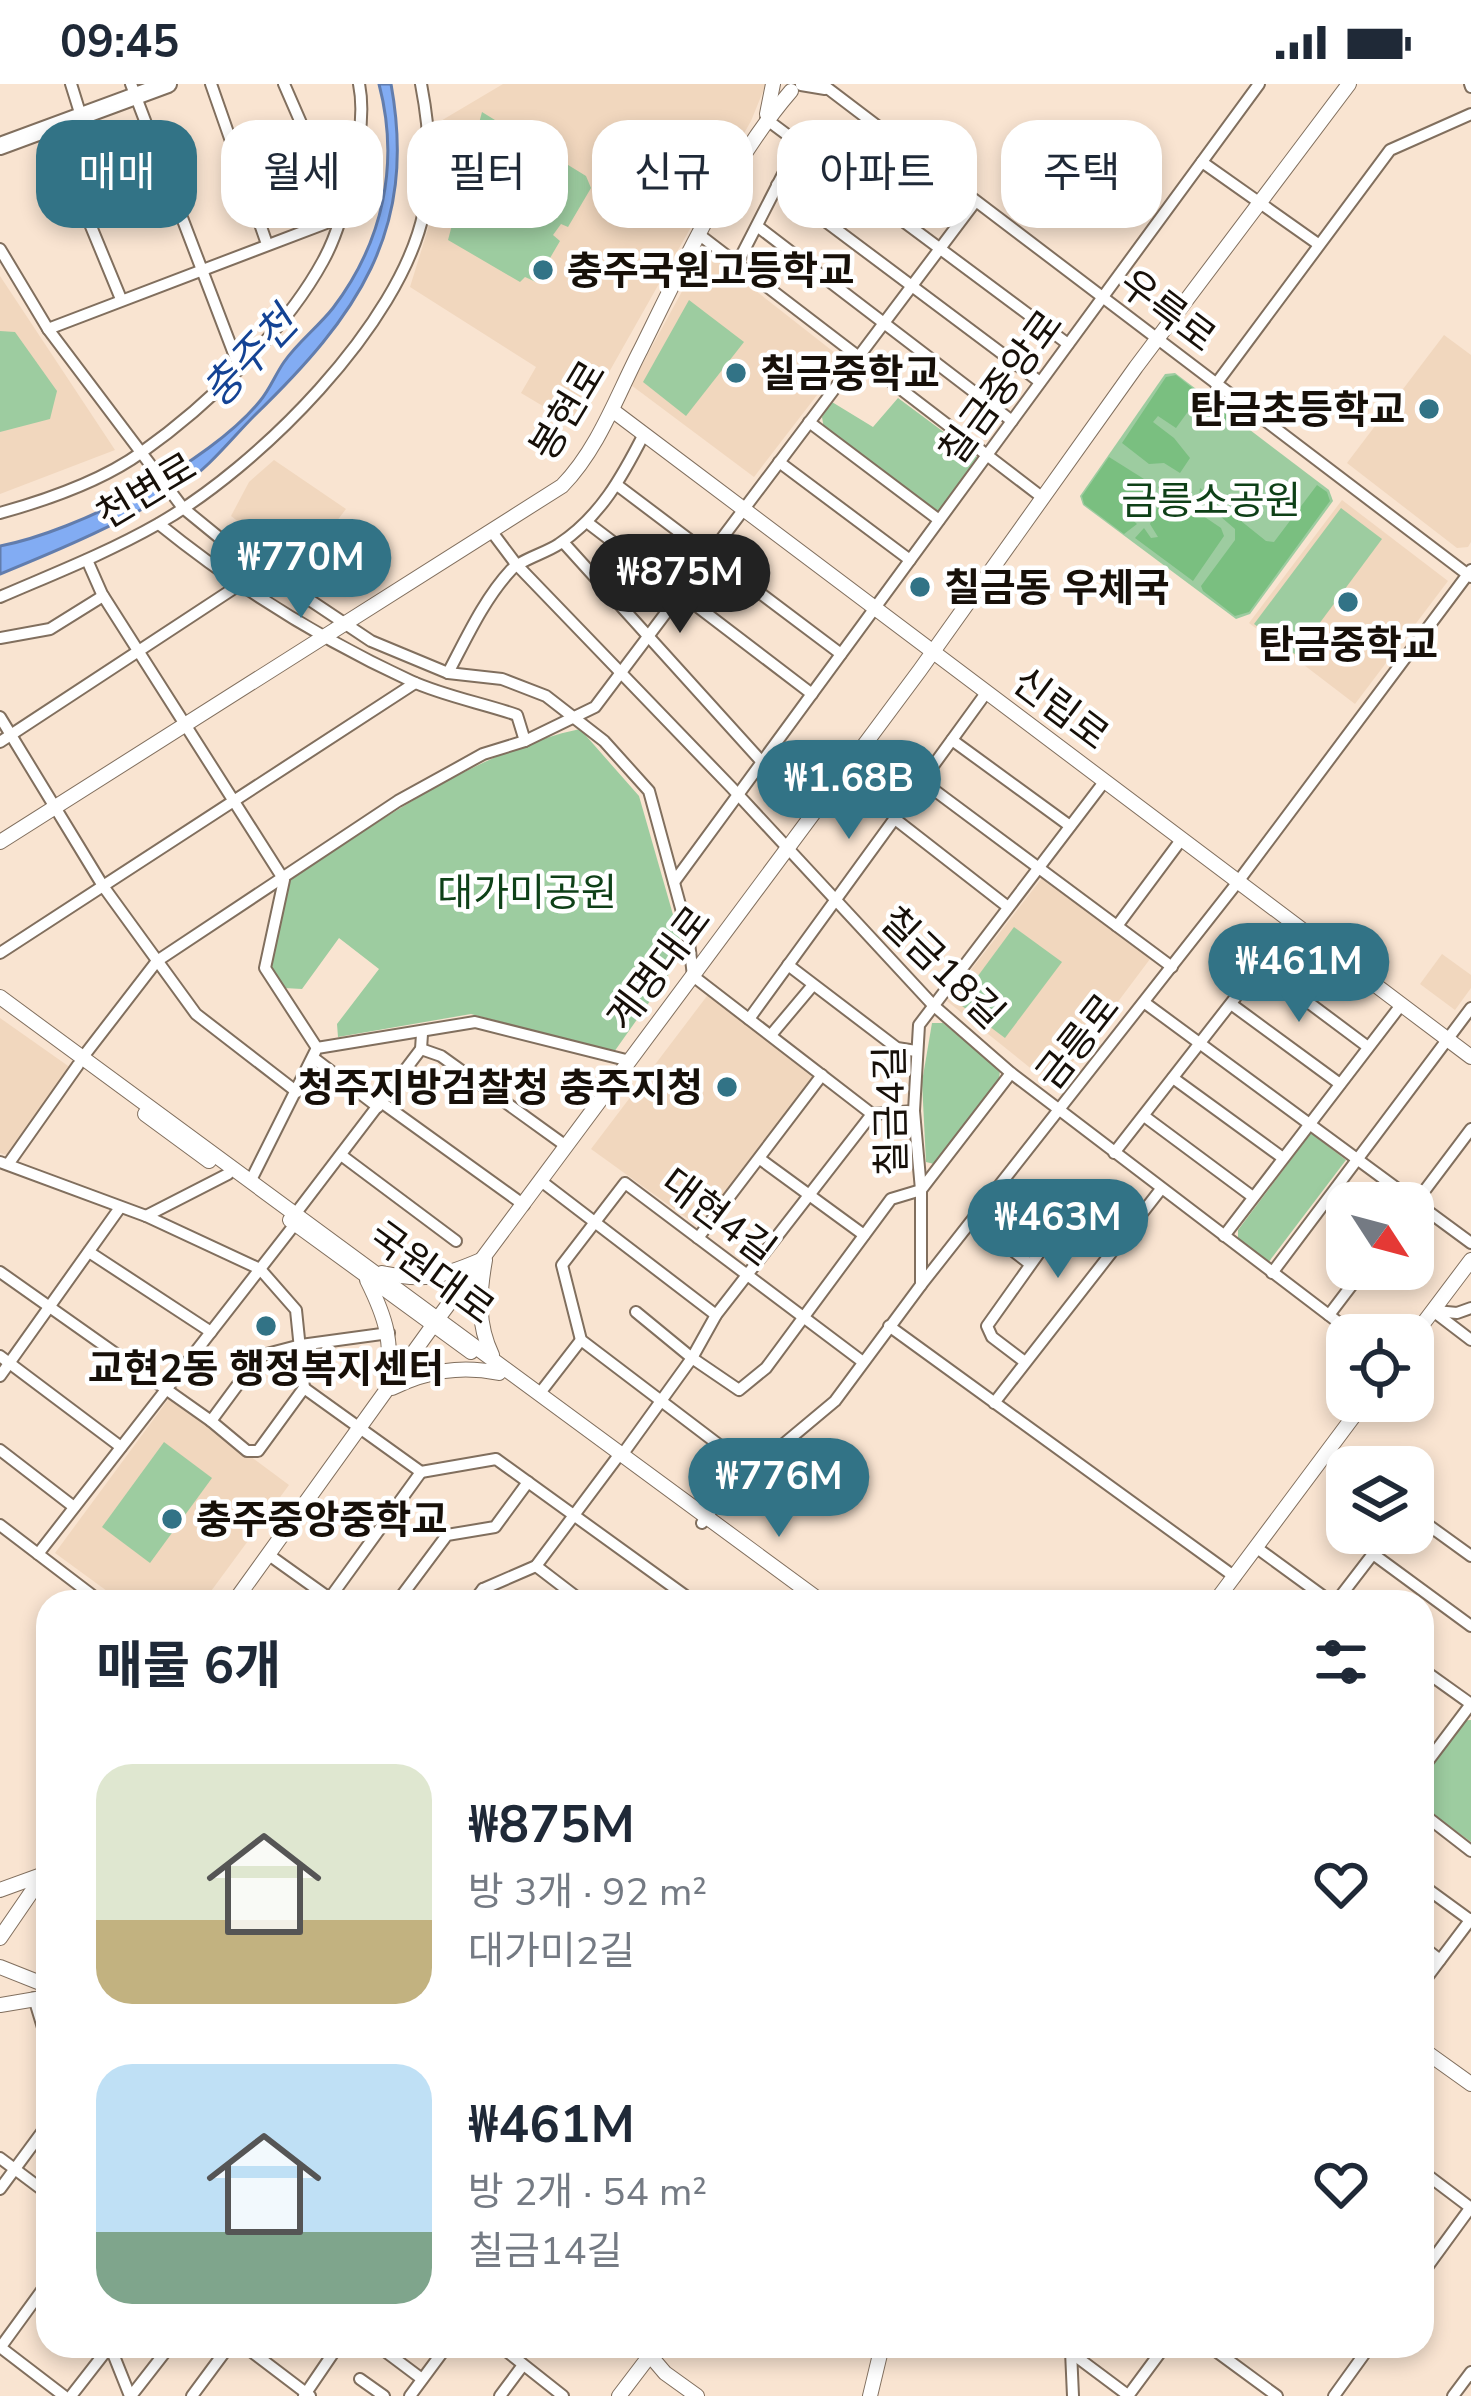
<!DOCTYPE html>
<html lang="ko">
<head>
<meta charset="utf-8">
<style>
  :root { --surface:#fff; --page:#f6f6f7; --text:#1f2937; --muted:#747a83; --accent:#327386 }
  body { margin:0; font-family:"Nunito Sans","Noto Sans KR",sans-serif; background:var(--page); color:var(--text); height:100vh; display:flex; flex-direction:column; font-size:45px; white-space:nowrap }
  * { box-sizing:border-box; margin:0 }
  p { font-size:39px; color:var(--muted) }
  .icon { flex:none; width:66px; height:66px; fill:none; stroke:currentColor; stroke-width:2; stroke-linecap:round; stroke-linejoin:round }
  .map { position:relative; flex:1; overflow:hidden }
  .drawer { position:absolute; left:36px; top:1506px; width:1398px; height:768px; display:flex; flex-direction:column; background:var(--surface); border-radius:36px; box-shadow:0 6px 18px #0003 }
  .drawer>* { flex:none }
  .hud { position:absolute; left:36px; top:36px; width:1401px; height:108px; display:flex; gap:24px }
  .needle { width:78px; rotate:126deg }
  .fabs { position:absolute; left:1326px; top:1098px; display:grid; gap:24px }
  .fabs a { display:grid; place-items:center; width:108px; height:108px; border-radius:24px; background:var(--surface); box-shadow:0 6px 18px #0003; font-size:60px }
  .price { position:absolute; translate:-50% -102px; padding:0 27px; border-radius:42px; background:var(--accent); color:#fff; font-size:39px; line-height:78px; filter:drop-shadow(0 3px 6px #0008) }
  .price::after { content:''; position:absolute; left:50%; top:72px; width:36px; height:27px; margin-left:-18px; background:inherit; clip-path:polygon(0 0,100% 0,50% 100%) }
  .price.on { background:#222; color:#fff }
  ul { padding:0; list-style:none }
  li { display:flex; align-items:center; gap:36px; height:300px; padding:0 60px }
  li span { display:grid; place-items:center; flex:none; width:336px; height:240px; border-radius:36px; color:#555 }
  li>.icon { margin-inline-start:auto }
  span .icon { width:144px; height:144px; fill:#fffc; stroke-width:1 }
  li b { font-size:51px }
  h2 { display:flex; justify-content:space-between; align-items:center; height:144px; padding:0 60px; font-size:51px }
  .tag { padding:0 42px; border-radius:36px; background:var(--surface); box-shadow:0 6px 18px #0003; font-size:42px; line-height:108px }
  .tag.on { background:var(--accent); color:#fff }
  .status { display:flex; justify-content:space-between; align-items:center; height:84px; padding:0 60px; background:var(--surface); direction:ltr }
  .status svg { height:33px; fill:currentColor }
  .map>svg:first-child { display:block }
  .built { fill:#f1d7be }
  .green { fill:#9dcca0 }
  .forest { fill:#7abf80 }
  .water { fill:#82acf3; stroke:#627dad; stroke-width:3 }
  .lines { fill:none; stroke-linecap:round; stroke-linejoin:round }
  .minor-casing { stroke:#816f5e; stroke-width:14 }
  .tertiary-casing { stroke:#816f5e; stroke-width:16 }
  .secondary-casing { stroke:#816f5e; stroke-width:20 }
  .minor { stroke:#fff; stroke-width:10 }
  .tertiary { stroke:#fff; stroke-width:14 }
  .secondary { stroke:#fff; stroke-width:16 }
  .poi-dot { fill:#327386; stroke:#fff; stroke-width:4.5 }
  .labels { text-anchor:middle; stroke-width:9; stroke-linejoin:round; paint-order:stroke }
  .poi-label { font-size:39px; font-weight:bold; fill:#171009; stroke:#fff; text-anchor:start }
  .street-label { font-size:39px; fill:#171009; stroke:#fff }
  .park-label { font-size:39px; fill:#0e4017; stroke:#fff }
  .water-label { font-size:42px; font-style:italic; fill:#144394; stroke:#fff }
</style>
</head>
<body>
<div class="status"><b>09:45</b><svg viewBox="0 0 49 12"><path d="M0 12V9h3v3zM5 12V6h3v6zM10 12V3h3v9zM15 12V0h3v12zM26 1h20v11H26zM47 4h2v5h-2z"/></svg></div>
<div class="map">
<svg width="1471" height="2312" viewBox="0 0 1471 2312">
  <rect width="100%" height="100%" fill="#f9e4d1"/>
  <g class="built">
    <path d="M503,0H766L751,37L578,343L521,309L536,283L410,203L436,119L439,38Z"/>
    <path d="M714,174L844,276L754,393L631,301L698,178Z"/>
    <path d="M0,192L115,366L0,410Z"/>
    <path d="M1444,251L1471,271V458L1468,463L1457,464L1347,379Z"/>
    <path d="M274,376L346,425L300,485L231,432L249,398Z"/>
    <path d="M1342,416L1448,497L1355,620L1249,539Z"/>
    <path d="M1045,790L1150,875L1054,1003L947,917Z"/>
    <path d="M1442,870L1471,891V904L1455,926L1420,900Z"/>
    <path d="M710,908L819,991L702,1145L591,1065Z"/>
    <path d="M0,934L71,984L7,1071L0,1069Z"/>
    <path d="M170,1313L289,1401L203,1518H122L55,1469Z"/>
  </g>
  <g class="green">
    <path d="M482,28L586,92L591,104L568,143L561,140L553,151L560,157L536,198L525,193L520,198L448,156Z"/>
    <path d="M689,216L744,258L686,332L643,298Z"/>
    <path d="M0,247L15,248L57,307L50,335L0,348Z"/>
    <path d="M1175,289L1329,406L1333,417L1250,530L1236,535L1083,421L1080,412L1165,290Z"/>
    <path d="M898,314L980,375L938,430L824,345L822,333L832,318L873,343Z"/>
    <path d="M1341,424L1382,455L1296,571L1254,540Z"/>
    <path d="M580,645L639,712L684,869L614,968L471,930L338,953L337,940L379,885L339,854L302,905L284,904L271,882L290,796C378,738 476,667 580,645Z"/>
    <path d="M1014,843L1062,878L1005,954L958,919Z"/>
    <path d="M932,939H943L1000,986L999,996L934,1080L926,1078L922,998Z"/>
    <path d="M1311,1049L1346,1076L1268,1179L1238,1156V1146Z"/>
    <path d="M164,1358L212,1394L150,1479L102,1443Z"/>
    <path d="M1470,1636H1471V1758L1422,1722V1690L1461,1637Z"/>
  </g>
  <g class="forest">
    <path d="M1176,291L1237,339L1228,345L1192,322L1176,344L1158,332L1153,338L1174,354L1190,374L1180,389L1164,379L1149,380L1122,359L1166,293Z"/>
    <path d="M1109,373L1144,395L1152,412L1144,430L1127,426L1126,430L1137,440L1124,450L1084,420L1082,412Z"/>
    <path d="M1317,401L1327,408L1330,417L1249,528L1235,532L1203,507L1201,502L1235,456V445L1199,414L1200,404L1266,457L1274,458Z"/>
    <path d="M1184,419L1221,444L1224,452L1193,497L1135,454L1144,444L1151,454L1158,453L1150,440L1157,424Z"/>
  </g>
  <path class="water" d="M379,0H391C418,148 356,233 255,331C232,354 209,384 182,401C130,436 59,466 0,490V462C78,447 209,379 260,317C270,305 275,291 284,278C298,258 318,243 333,224C383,158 400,80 379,0Z"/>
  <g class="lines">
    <defs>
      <g id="minor">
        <path d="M71,0L81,32"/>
        <path d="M131,0L239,283"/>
        <path d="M211,0L267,160"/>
        <path d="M822,0L1471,493"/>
        <path d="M1470,0L1471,3"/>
        <path d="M801,1L825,5"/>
        <path d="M766,35L1068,260"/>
        <path d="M50,43L121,215"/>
        <path d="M1202,78L1318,160"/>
        <path d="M777,101L1040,298"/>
        <path d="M757,142L1012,337"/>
        <path d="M701,152L1043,414"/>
        <path d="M0,165L48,245L183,424L232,464L371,557L448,589L502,595L546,612L604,657L649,707L688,850L693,892L872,1030"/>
        <path d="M737,180L799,59"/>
        <path d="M48,245L342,133L284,0"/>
        <path d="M1216,300L1390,66L1471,30"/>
        <path d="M809,338L939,436"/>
        <path d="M779,378L910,476"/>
        <path d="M617,401L841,570"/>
        <path d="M0,429C47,416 102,397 142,368C207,322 285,247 323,177C338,150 345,120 352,90C359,62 365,29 359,0"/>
        <path d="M588,439L812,610"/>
        <path d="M159,440C237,503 320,555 411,597C444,612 482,619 517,631L525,657"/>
        <path d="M492,448L516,480L731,703L933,921L1011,989L1355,1251"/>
        <path d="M563,458L762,678"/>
        <path d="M87,476L102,510L284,796L265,884L317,964"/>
        <path d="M0,513C53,490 107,469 158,440C257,384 401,241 424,127C433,86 429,41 421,0"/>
        <path d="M0,554L50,545L103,512"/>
        <path d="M448,589C466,555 484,515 511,486C520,476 546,469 559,460C600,433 622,393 644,350"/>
        <path d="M0,633L103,802L196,930L297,1008"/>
        <path d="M952,656L1070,742"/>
        <path d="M0,658L239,501"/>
        <path d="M922,697L1172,883"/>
        <path d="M895,735L1008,823"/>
        <path d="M674,798L1259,0"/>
        <path d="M1117,842L1181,756"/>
        <path d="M0,869L415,599"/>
        <path d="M788,881L897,964L916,967"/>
        <path d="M1261,883L1368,963"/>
        <path d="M1145,919L1471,1159"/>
        <path d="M1231,920L1340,1000"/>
        <path d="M749,935L986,609"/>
        <path d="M771,951L813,901"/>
        <path d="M421,965L441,972L566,1062"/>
        <path d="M83,973L157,877L398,717L483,670L525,657L595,623L975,118"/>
        <path d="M315,975L378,1023"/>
        <path d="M1173,994L1283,1074"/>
        <path d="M381,1018L524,1121"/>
        <path d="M1144,1032L1253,1113"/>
        <path d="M1114,1069L1292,841"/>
        <path d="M341,1071L456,1157"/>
        <path d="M760,1075L864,1151"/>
        <path d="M0,1078L146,1132L260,1185L296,1226L304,1304"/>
        <path d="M9,1079L78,981"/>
        <path d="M251,1096L317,964L475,938L630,977"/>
        <path d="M541,1097L716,1231"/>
        <path d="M1413,1122L1471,1045"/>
        <path d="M296,1129L421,965L422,950"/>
        <path d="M146,1132L228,1090"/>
        <path d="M974,1137L1030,1180"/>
        <path d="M1224,1152L1401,921"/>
        <path d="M698,1154L822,991"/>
        <path d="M89,1168L211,1248"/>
        <path d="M0,1188L211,1337L247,1367H258L304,1304"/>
        <path d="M1272,1189L1471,924"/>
        <path d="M921,1201V1106L914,1027L919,941L1104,698"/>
        <path d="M1433,1227L1471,1256"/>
        <path d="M1436,1227L1457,1229L1471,1224"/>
        <path d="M636,1228L692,1274L739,1306L766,1284L891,1115L921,1106L1011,989"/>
        <path d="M1329,1231L1364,1185"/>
        <path d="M889,1242L1235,1493"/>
        <path d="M0,1272L121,1363"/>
        <path d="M1025,1278L992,1253L987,1242L1076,1117H1090L1128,1146"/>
        <path d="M0,1292L119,1125"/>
        <path d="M304,1304L421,1388L496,1375L694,1518"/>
        <path d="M540,1309L581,1256"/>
        <path d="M994,1319L1161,1105"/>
        <path d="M211,1337L259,1272L301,1261L389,1249"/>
        <path d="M0,1366L74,1423"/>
        <path d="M622,1371L692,1274L716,1231L872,1030L914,1027"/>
        <path d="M752,1386L581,1256L562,1181L625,1099L863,1278"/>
        <path d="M1413,1430L1471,1472"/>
        <path d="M702,1439L725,1409L835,1317L921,1201L1237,799L1471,486"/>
        <path d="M0,1441L101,1518"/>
        <path d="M1257,1464L1331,1518"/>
        <path d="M38,1470L295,1140"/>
        <path d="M1373,1470L1471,1542"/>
        <path d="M269,1471L332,1516"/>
        <path d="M536,1482L583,1518"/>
        <path d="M483,1505L502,1518"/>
        <path d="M327,1518L421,1388"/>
        <path d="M397,1518L447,1451L495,1443L528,1398"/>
        <path d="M473,1518L483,1505L536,1482L616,1375"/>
        <path d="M1336,1518L1389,1449"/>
        <path d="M1422,1585L1471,1620"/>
        <path d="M1422,1685L1471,1620"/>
        <path d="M1422,1729L1471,1767"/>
        <path d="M1422,1801L1470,1836"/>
        <path d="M1422,1862L1440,1876"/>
        <path d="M1422,1900L1471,1835"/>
        <path d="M34,1914L48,1960"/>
        <path d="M0,2074L48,2110"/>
        <path d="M1422,2087L1471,2124"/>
        <path d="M0,2105L48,2040"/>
        <path d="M1422,2190L1471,2123"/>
        <path d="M110,2262L130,2312"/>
        <path d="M244,2262L310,2312"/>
        <path d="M378,2262L422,2295"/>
        <path d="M500,2262L563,2312"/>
        <path d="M1062,2262L1129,2312"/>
        <path d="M1209,2262L1277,2312"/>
        <path d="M0,2263L64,2312"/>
        <path d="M0,2264L48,2198"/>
        <path d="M1071,2267L1073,2312"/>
        <path d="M360,2295L384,2312"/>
        <path d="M71,2312L110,2262"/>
        <path d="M131,2312L170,2262"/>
        <path d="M192,2312L229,2262"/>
        <path d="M304,2312L338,2262"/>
        <path d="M410,2312L447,2262"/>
        <path d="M500,2312L523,2281"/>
        <path d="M1128,2312L1165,2262"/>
        <path d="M1334,2312L1370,2262"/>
        <path d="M1453,2312L1471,2288"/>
      </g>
      <g id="tertiary">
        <path d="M767,30L773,0"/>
        <path d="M612,326L1471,973"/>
        <path d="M0,758L562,402C599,364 617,311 641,265C682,182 731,76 791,7"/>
        <path d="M0,913L822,1518"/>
        <path d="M145,1030L209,1077"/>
        <path d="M290,1136L471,1268"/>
        <path d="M485,1176C479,1210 477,1240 492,1271"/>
        <path d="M382,1189C425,1198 441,1193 481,1176"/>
        <path d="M367,1196C387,1236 392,1256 388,1301"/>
        <path d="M1413,1253L1471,1176"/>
        <path d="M392,1304C427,1287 460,1281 499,1289"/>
        <path d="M234,1518L439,1233L920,586L1136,283L1349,0"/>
        <path d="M1215,1518L1365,1317"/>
        <path d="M44,1790L48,1821"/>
        <path d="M0,1806L44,1790"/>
        <path d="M0,1854L48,1784"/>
        <path d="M0,1883L48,1902"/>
        <path d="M0,1921L48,1913"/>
        <path d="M1422,1965L1471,2000"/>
        <path d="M642,2262L665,2289L697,2312"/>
        <path d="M619,2312L654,2266"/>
        <path d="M870,2312L882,2262"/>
      </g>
      <path id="secondary" d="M0,62L168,0"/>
    </defs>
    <use href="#minor" class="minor-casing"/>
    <use href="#tertiary" class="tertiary-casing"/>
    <use href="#secondary" class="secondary-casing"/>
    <use href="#minor" class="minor"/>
    <use href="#tertiary" class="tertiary"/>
    <use href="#secondary" class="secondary"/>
  </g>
  <g class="poi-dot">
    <circle cx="543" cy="186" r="12"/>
    <circle cx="736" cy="289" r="12"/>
    <circle cx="1429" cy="325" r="12"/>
    <circle cx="920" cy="503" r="12"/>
    <circle cx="1348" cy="518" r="12"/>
    <circle cx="727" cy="1003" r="12"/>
    <circle cx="266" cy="1242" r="12"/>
    <circle cx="172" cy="1435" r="12"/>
  </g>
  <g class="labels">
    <g class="poi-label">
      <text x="567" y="200">충주국원고등학교</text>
      <text x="760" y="303">칠금중학교</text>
      <text x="1405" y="339" text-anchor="end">탄금초등학교</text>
      <text x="944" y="517">칠금동 우체국</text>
      <text x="1348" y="574" text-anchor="middle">탄금중학교</text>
      <text x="703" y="1017" text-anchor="end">청주지방검찰청 충주지청</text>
      <text x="266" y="1298" text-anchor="middle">교현2동 행정복지센터</text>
      <text x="196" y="1449">충주중앙중학교</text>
    </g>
    <g class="street-label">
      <text transform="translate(1168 226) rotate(37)" y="14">우륵로</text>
      <text transform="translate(1000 303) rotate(-54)" y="14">칠금중앙로</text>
      <text transform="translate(567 326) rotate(-59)" y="14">봉현로</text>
      <text transform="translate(146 406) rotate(-31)" y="14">천변로</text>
      <text transform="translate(1061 624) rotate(37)" y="14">신립로</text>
      <text transform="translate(943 883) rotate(44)" y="14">칠금18길</text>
      <text transform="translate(658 884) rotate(-53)" y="14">계명대로</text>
      <text transform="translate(1077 957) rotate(-52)" y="14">금릉로</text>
      <text transform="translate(890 1027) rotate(-91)" y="14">칠금4길</text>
      <text transform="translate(719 1132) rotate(37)" y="14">대현4길</text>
      <text transform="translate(432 1188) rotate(36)" y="14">국원대로</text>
    </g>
    <g class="park-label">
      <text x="1211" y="430">금릉소공원</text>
      <text x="527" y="822">대가미공원</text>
    </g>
    <g class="water-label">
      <text transform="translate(249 273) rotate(-47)" y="15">충주천</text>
    </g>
  </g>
</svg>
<div class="fabs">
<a><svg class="needle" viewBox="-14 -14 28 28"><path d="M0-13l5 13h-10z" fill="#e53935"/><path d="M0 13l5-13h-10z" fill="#747a83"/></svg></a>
<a><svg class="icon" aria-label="locate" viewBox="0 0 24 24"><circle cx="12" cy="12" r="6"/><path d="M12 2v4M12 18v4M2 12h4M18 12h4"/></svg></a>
<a><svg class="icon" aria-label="layers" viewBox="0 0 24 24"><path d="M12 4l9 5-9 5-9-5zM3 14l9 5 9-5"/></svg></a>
</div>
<b class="price" style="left:301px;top:537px">₩770M</b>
<b class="price on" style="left:680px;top:552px">₩875M</b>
<b class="price" style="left:849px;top:758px">₩1.68B</b>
<b class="price" style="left:1299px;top:941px">₩461M</b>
<b class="price" style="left:1058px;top:1197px">₩463M</b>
<b class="price" style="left:779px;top:1456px">₩776M</b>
<div class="hud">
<a class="tag on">매매</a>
<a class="tag">월세</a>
<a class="tag">필터</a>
<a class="tag">신규</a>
<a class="tag">아파트</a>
<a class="tag">주택</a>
</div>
<section class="drawer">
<h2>매물 6개<svg class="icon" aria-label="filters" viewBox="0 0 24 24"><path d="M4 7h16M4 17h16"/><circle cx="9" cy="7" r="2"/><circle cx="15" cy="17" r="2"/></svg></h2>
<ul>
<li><span style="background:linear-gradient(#dfe7d0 65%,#c2b280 0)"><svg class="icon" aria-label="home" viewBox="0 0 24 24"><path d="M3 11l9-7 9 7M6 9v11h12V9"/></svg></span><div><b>₩875M</b><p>방 3개 · 92 m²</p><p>대가미2길</p></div><svg class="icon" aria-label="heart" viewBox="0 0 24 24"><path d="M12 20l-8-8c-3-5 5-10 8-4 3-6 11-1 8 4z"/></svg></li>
<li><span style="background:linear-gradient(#bfe0f5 70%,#7fa58c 0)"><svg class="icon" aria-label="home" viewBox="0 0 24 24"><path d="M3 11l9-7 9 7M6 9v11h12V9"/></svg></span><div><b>₩461M</b><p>방 2개 · 54 m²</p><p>칠금14길</p></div><svg class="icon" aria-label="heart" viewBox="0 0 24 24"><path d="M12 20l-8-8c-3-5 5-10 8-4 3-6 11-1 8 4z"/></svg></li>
</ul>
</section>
</div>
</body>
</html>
